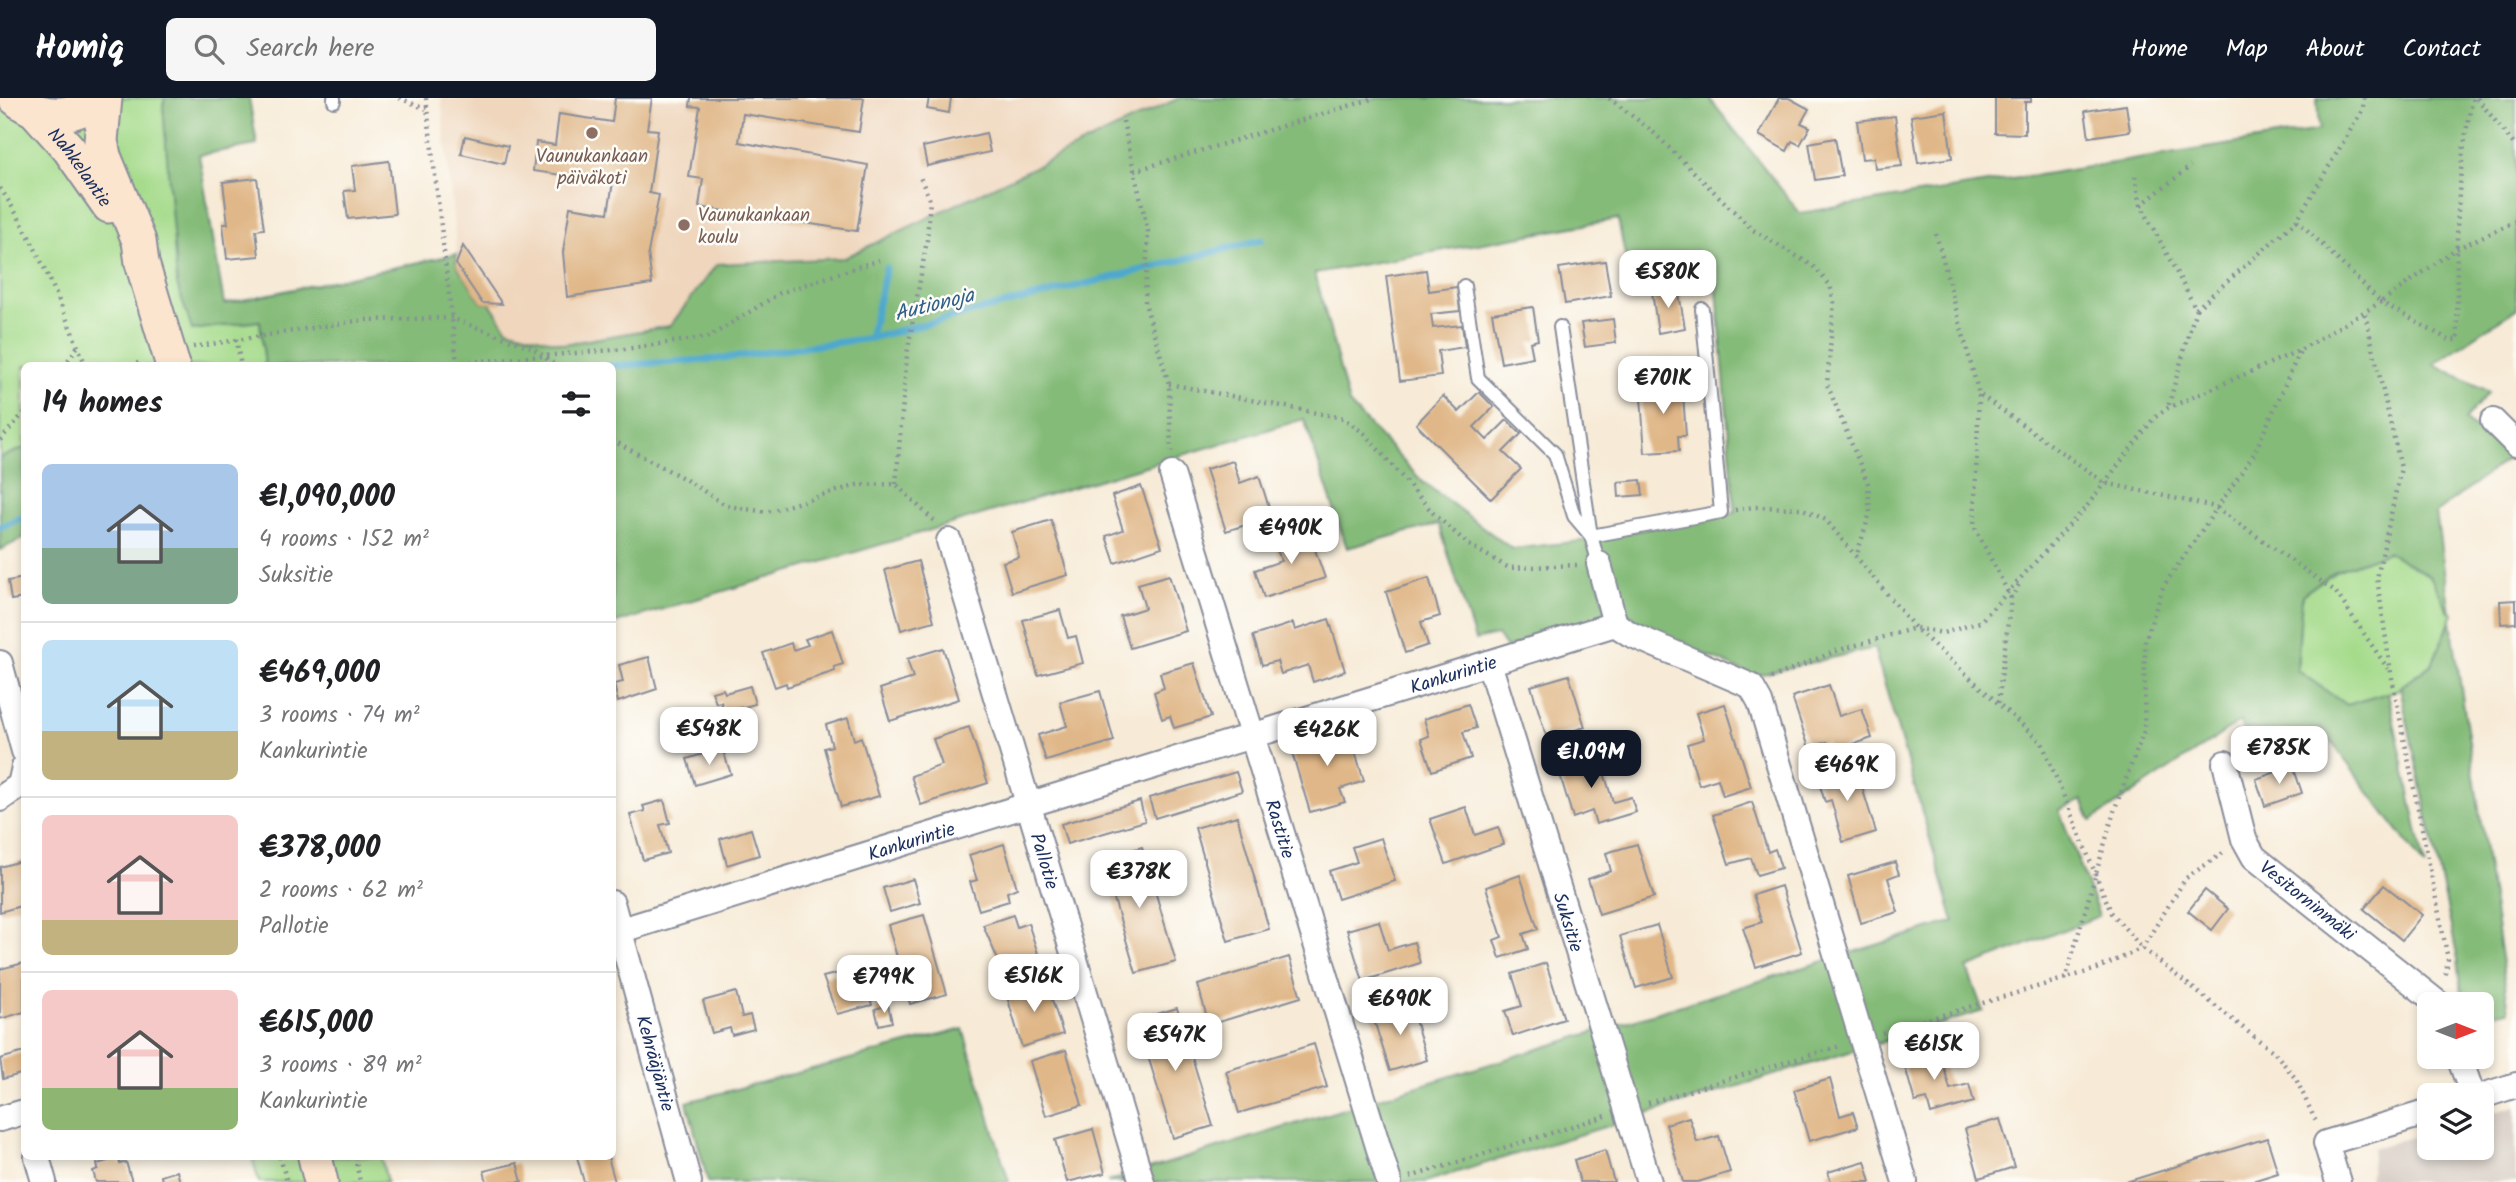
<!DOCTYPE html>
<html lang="en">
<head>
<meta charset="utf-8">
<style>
  :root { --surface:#fff; --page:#f6f6f6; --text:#202124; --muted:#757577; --line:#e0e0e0; --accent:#111827 }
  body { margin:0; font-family:Kalam,sans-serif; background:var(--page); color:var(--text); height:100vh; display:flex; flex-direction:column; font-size:26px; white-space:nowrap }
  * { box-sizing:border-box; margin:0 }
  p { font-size:23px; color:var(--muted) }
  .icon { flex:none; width:38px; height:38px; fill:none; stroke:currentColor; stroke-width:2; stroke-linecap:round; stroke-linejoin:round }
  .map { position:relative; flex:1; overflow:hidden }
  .details { position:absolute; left:21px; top:264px; width:595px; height:798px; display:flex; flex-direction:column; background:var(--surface); border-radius:10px; box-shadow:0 4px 10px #0003 }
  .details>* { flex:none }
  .needle { width:46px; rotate:90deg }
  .fabs { position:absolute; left:2417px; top:894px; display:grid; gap:14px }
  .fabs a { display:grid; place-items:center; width:77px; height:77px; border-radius:10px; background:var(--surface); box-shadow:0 4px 10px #0003; font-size:35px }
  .price { position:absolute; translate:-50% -60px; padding:0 16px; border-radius:14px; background:#fff; color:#222; font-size:23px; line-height:46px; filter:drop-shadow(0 2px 4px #0008) }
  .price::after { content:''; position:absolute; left:50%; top:42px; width:21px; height:16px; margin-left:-10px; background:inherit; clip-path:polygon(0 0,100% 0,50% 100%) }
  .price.on { background:var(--accent); color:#fff }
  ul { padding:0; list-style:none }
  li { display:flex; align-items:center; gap:21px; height:175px; padding:0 21px }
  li+li { border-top:2px solid var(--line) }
  li span { display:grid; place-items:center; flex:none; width:196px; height:140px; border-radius:10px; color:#555 }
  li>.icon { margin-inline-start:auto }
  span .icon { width:84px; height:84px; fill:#fffc; stroke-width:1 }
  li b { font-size:30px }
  h2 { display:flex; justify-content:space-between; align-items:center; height:84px; padding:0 21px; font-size:30px }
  header { display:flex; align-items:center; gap:42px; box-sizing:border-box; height:98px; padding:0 35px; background:var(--accent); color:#fff }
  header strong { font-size:33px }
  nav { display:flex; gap:38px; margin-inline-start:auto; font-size:24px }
  .search { width:490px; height:63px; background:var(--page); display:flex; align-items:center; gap:18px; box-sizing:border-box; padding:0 24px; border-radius:10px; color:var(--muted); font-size:26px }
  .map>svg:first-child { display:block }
  .built { fill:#efd6bc }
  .industrial { fill:#cdc2b9 }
  .green { fill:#a6db8c; stroke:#608575; stroke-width:2 }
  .forest { fill:#84bb78; stroke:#50756b; stroke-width:2 }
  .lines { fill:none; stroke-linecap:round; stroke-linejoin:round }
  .stream { stroke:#4ea8cc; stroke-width:7 }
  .building { fill:#e0b788 }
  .service-casing { stroke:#898d9a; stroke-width:16 }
  .minor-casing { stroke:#898d9a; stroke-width:28 }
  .secondary-casing { stroke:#898d9a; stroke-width:37 }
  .path { stroke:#898d9a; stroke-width:4.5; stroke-dasharray:2 5; stroke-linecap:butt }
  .service { stroke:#fff; stroke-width:12 }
  .minor { stroke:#fff; stroke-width:24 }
  .secondary { stroke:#fbe5cf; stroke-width:33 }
  .education-dot { fill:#8d6e63; stroke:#fdfcf7; stroke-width:2.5 }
  .labels { text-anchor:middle; stroke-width:5; stroke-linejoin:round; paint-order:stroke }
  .education-label { font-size:19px; fill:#785e54; stroke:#fdfcf7 }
  .street-label { font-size:19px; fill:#1b2f5e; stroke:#fdfcf7 }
  .water-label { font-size:21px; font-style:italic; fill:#2f5f8a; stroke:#fdfcf7 }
</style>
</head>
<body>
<header>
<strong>Homiq</strong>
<div class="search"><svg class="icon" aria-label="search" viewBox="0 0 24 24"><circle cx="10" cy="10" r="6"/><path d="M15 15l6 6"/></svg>Search here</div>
<nav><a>Home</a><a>Map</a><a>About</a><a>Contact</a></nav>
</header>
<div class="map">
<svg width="2516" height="1084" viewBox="0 0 2516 1084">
  <rect width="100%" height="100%" fill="#fdfcf7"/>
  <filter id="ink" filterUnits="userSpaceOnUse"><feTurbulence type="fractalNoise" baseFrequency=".0143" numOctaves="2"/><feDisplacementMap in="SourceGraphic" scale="14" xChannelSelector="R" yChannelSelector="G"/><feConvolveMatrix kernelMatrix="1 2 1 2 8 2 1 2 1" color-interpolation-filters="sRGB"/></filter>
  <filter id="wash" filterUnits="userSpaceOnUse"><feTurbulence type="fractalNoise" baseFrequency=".00686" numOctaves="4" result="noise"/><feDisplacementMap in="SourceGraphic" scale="28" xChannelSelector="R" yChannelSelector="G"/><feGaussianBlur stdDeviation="1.57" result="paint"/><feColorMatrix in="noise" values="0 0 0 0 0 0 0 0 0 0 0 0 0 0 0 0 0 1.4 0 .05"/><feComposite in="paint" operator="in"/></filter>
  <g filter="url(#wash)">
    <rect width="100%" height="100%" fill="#f7ebd7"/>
    <path class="built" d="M441,0H1179L844,160L717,166L670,228L564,246L507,231L457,156Z"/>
    <path class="industrial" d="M2516,1008V1084H2369L2373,1050L2429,1034V1050H2482V1018Z"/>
    <g class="green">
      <path d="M0,0H165L163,8L192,232L260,222L265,268H24V350L0,360Z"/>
      <path d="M2388,454L2430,478L2453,516L2432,566L2395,593L2346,607L2297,572L2302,497L2335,473Z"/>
      <path d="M252,1059H381L387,1084H259Z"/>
    </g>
    <g class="forest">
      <path d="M165,0H249L257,47L199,57L224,206L457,156L456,166L482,205H490L507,231L564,246L670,228L717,166L844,160L1179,0H1709L1800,115L2319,32L2317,0H2516V211L2434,266L2489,294L2464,322L2511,358L2436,415L2450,515L2430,478L2388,454L2335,473L2302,497L2297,572L2346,607L2388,595L2425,769L2321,630L2247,656L2241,623L2091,723L2082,702L2059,712L2099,818L1967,870L1983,913L1425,1084H1107L1954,823L1874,550L1754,578L1649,532L1630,517L1617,518L1596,440L1735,415L1715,167L1630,183L1618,121L1315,175L1349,306L1423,384L1512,451L1589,442L1608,520L1506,550L1497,537L1475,542L1439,426L1347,450L1304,321L613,526L612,268H265L260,223L192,232L177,186L163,8Z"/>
      <path d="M24,350V440L0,452V360Z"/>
      <path d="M2451,523L2509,913L2482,918V906H2463L2458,861L2400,589L2432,566Z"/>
      <path d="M963,931L1009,1084H708L687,1004Z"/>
    </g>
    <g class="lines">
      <g class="stream">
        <path d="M870,240L886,170"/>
        <path d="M609,268L718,261L870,240L1261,142"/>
        <path d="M0,429L24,419"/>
      </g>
    </g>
    <g id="blocks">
      <g class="building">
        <path d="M615,0H652L647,31L658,32L649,95L659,97L648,155L652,186L567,199L563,154L570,109L608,115L613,84L533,73L536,44L555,47L559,16L612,24Z"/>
        <path d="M691,0H864L859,34L743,16L739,44L868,67L857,133L699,109L703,81L689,79L700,9L690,8Z"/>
        <path d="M929,0H951L949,15L927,11Z"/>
        <path d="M1779,0H1789L1809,11L1801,25L1810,29L1800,47L1792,43L1787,53L1759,37Z"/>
        <path d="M1995,0H2031V4H2025V36L1995,35Z"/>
        <path d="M2126,7L2130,33L2089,39L2085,13Z"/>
        <path d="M1946,13L1952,60L1918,65L1911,18Z"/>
        <path d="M1895,18L1902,68L1875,71L1874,60L1862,61L1857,23Z"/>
        <path d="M986,35L990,54L927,68L923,49Z"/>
        <path d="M465,38L508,48L504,66L461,56Z"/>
        <path d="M1835,40L1842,78L1815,82L1809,45Z"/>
        <path d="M389,63L395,116L348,121L344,93L355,92L352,68Z"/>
        <path d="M257,80L264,131L256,132L259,158L227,161L223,126H228L223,84Z"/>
        <path d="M463,148L502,206L482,205L456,166Z"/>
        <path d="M1605,163L1611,198L1565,206L1559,170Z"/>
        <path d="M1426,172L1429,193L1457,189L1460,213L1431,216L1433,230L1462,227L1465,249L1438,253L1441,278L1400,283L1386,178Z"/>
        <path d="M1678,190L1685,230L1658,235L1652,194Z"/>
        <path d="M1533,209L1538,242L1530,244L1533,259L1501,265L1492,215Z"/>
        <path d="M1613,221L1616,245L1585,249L1581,225Z"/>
        <path d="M1682,282L1686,338H1678L1679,353L1645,355L1640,285Z"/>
        <path d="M1479,294L1494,309L1474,329L1487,342L1507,322L1521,336L1503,354L1521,371L1491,401L1416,326L1443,298L1459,314Z"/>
        <path d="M1233,363L1240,385L1259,378L1272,419L1226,433L1206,371Z"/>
        <path d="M1641,382L1643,397L1619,399L1618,384Z"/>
        <path d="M1141,388L1162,449L1115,465L1106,438L1123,432L1112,398Z"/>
        <path d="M1051,422L1068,477L1012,494L1003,464L1019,459L1012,434Z"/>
        <path d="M1308,432L1325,480L1264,500L1255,472L1281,463L1274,443Z"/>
        <path d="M918,463L934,523L901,532L885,472Z"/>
        <path d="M1169,477L1186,533L1130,550L1120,518L1145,510L1138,486Z"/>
        <path d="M24,480V500L11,502L8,483Z"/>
        <path d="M1429,480L1440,518L1421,524L1428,547L1405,555L1386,494Z"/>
        <path d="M2516,502V525L2501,526L2500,503Z"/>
        <path d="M1060,512L1068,540L1076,538L1083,565L1038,577L1023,522Z"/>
        <path d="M1329,521L1345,573L1313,584L1308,567L1281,576L1277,563L1262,567L1253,538L1293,525L1295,532Z"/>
        <path d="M832,532L843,566L834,569L835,573L787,589L786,585L775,589L763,555L791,545L793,552L808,547L805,541Z"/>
        <path d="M943,550L959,601L890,623L880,591L913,580L907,561Z"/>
        <path d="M649,559L657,591L618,604L614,586L623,584L619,567Z"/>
        <path d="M1194,565L1211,619L1174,630L1170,618L1162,621L1154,594L1164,590L1160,575Z"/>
        <path d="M1569,577L1585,629L1547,641L1531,588Z"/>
        <path d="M1829,587L1839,618L1862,611L1872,640L1830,654L1827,644L1809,650L1792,599Z"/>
        <path d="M750,588L755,606L724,614L721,604L716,605L712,594L723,591L725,595Z"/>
        <path d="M1100,593L1114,643L1046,663L1038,637L1067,628L1060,604Z"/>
        <path d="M1468,606L1476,630L1463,634L1471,660L1432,673L1421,641L1429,638L1424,621Z"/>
        <path d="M1725,606L1751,689L1723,698L1718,681L1699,687L1687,646L1704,641L1696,615Z"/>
        <path d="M848,620L854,642L861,639L879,698L841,709L824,650L832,648L826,627Z"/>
        <path d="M969,629L988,685L921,707L911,678L942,667L933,641Z"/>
        <path d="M1348,630L1364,683L1340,691L1345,704L1310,714L1290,648Z"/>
        <path d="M722,650L731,676L695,687L687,661Z"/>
        <path d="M1598,655L1613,704L1631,699L1636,714L1596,726L1592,713L1573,720L1557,667Z"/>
        <path d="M1851,668L1858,690L1862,689L1876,734L1843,744L1831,702L1825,704L1817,678Z"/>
        <path d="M2293,668L2302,695L2265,708L2256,681Z"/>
        <path d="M1236,674L1242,693L1155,720L1149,700Z"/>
        <path d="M664,702L670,725L660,727L668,755L643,762L630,717L645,713L643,708Z"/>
        <path d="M1140,703L1145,723L1067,746L1061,726Z"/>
        <path d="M1752,704L1768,754L1775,751L1781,770L1757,777L1751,760L1729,766L1713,717Z"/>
        <path d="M1466,709L1475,737L1498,729L1504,746L1446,766L1430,721Z"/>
        <path d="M1237,718L1269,831L1228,843L1195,730Z"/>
        <path d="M751,731L759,757L727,767L720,741Z"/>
        <path d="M1381,740L1395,783L1338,801L1329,773L1357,764L1352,749Z"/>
        <path d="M1004,746L1017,790L1007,794L1009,803L979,812L970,784L977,782L969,757Z"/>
        <path d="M1637,746L1654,799L1599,816L1588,781L1611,773L1606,755Z"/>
        <path d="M1142,749L1176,864L1136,875L1102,761Z"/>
        <path d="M24,762V807L0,814V769Z"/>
        <path d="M1895,764L1899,776L1888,780L1898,814L1861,825L1848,778Z"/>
        <path d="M1520,777L1538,831L1523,836L1528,851L1500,860L1494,842L1502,839L1486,789Z"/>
        <path d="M913,781L920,805L890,814L883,790Z"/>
        <path d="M2384,787L2422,817L2402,842L2364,811Z"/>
        <path d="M1781,788L1802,854L1756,869L1743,830L1762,824L1753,797Z"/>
        <path d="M2205,792L2228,811L2212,832L2188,813Z"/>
        <path d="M924,817L947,896L910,906L888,827Z"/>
        <path d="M1013,817L1017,829L1028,825L1043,871L1007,883L983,827Z"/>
        <path d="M1379,823L1388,852L1414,844L1420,865L1363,883L1347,832Z"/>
        <path d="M1657,827L1673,879L1636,890L1620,838Z"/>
        <path d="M1289,859L1301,899L1209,927L1198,887Z"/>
        <path d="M24,865V914L0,921V871Z"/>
        <path d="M1546,865L1564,921L1513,938L1505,913L1522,908L1512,876Z"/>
        <path d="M843,874L844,881L863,876L872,907L837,916L823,879Z"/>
        <path d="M1046,883L1063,936L1022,949L1006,895Z"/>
        <path d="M736,894L742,919L750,917L754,931L732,937L730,930L712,935L703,903Z"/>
        <path d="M1410,905L1427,962L1390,973L1372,916Z"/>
        <path d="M888,907L892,924L879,927L875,911Z"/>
        <path d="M1177,910L1213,1028L1173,1040L1137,922Z"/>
        <path d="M1314,946L1327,989L1239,1015L1226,973Z"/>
        <path d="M1938,948L1950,991L1969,986L1974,1004L1931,1016L1927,1001L1915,1004L1902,958Z"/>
        <path d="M1066,952L1082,1007L1046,1018L1030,963Z"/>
        <path d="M24,954V975L3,981L0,961Z"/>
        <path d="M1830,981L1840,1018L1853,1014L1858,1029L1809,1043L1794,992Z"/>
        <path d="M1689,1019L1697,1044L1719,1038L1730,1074L1698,1084H1683L1666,1026Z"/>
        <path d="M2000,1021L2014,1069L1979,1080L1965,1031Z"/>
        <path d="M1093,1031L1105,1075L1067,1084L1055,1042Z"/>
        <path d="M2267,1040L2278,1075L2249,1084H2126Z"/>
        <path d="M1605,1052L1614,1084H1580L1574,1062Z"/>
        <path d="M577,1059H608L615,1084H584Z"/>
        <path d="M118,1060L120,1066L126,1064L132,1084H96L93,1073L98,1071L97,1066Z"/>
        <path d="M1865,1063L1871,1084H1831L1828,1074Z"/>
        <path d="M517,1065L522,1084H487L484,1073Z"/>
        <path d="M177,1073L180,1084H162L161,1078Z"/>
      </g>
    </g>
  </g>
  <g filter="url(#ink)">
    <use href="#blocks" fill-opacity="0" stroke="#898d9a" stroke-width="2"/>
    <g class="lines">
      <defs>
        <g id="service">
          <path d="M334,0V3"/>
          <path d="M1464,188L1478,280L1555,356L1574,418L1591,438L1599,466"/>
          <path d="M1560,229L1591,438L1721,414L1702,211"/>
        </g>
        <g id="minor">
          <path d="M2493,323L2516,346"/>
          <path id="s1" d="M1172,376L1389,1084"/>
          <path id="s2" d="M949,443L1142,1084"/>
          <path d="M1599,466L1615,526"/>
          <path d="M0,565L24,653"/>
          <path id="s3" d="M1489,565L1649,1084"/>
          <path id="s4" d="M2225,665L2244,741L2254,759L2439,906"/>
          <path d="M0,701L20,687L24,669"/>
          <path id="s5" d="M612,805L689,1084"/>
          <path id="s6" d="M612,835L1615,526L1630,536L1751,588L1760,604L1905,1084"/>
          <path d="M2459,959L2473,998"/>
          <path d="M2482,998L2516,987"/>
          <path d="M0,1021L24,1014"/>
          <path d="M37,1059L44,1084"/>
          <path d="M2338,1084L2326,1045L2429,1014"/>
        </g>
        <g id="secondary">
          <path d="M15,0C43,24 75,19 103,0"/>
          <path d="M105,0L101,43L104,58L139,143L142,165L173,268"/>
          <path id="s7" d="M35,13L69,51L109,108"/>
          <path d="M315,1059L321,1084"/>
        </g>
      </defs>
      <use href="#service" class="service-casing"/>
      <use href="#minor" class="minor-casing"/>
      <use href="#secondary" class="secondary-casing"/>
      <g class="path">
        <path d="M399,0L426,11"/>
        <path d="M426,0L457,265L625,251L709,239L780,195L879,162"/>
        <path d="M1609,0L1652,33L1753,132L1813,168L1830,187L1834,204L1827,286L1868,386L1870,415L1856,459"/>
        <path d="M2477,0L2516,49"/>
        <path d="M1123,23L1148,134L1145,205L1169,286L1171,354"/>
        <path d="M1134,73L1375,0"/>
        <path d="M2135,78L2141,107L2196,211L2168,309"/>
        <path d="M0,90C38,146 60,206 86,268"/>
        <path d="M2141,107L2191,68"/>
        <path d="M2297,122L2381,204L2456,151L2516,123"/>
        <path d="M1936,136L1979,296L2105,385L2215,409L2335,493L2388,571"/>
        <path d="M2196,211L2297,122L2363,11L2364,0"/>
        <path d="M2365,216L2401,370L2377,480L2391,575L2448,861L2445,881"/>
        <path d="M236,241L241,268"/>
        <path d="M193,249L362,222L451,220L533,250L556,268"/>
        <path d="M64,268L78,248"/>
        <path d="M130,268L143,263"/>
        <path d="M1169,286L1343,320L1365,336L1433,415L1469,447L1509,470L1577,467"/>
        <path d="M1979,297L1974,428L2011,500"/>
        <path d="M0,342L24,315"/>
        <path d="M612,342L683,380L727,408L767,414L857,387L896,386L937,426"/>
        <path d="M896,386L907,256L927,142L930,102L919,77"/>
        <path d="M1735,412L1753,409L1801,410L1826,422L1915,530L2042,645L2111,814L2142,850L2275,955L2296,981L2317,1026"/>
        <path d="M1771,580L1836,553L1915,530L1943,535L1980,524L2087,408L2154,320L2168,310L2300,252L2381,204L2449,242H2458C2456,162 2454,79 2473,0"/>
        <path d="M1998,605L2011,500L2021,483"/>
        <path d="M2065,882L2115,710L2144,633L2145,543L2163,489L2254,356L2300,253"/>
        <path d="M1882,935L2097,871L2142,850L2186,780L2226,753"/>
        <path d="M1648,1005L1840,948"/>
        <path d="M280,1059L287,1084"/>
        <path d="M355,1059L360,1084"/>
        <path d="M1410,1079L1606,1018"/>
      </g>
      <use href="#service" class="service"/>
      <use href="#minor" class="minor"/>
      <use href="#secondary" class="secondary"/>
    </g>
  </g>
  <g class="education-dot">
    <circle cx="592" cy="35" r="7"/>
    <circle cx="684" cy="127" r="7"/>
  </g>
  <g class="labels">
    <g class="education-label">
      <text x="592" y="64">Vaunukankaan<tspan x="592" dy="22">päiväkoti</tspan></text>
      <text x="698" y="123" text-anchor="start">Vaunukankaan<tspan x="698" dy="22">koulu</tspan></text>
    </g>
    <g class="street-label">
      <text dy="7" stroke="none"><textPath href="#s7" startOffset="72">Nahkelantie</textPath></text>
      <text dy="7" stroke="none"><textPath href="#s6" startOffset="880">Kankurintie</textPath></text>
      <text dy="7" stroke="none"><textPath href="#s1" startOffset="371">Rastitie</textPath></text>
      <text dy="7" stroke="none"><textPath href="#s6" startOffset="313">Kankurintie</textPath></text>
      <text dy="7" stroke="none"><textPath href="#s2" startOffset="334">Pallotie</textPath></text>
      <text dy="7" stroke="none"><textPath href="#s4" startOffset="168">Vesitorninmäki</textPath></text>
      <text dy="7" stroke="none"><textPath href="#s3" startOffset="271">Suksitie</textPath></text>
      <text dy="7" stroke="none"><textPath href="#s5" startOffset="166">Kehrääjäntie</textPath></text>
    </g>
    <g class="water-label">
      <text transform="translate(934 206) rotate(-14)" y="7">Autionoja</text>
    </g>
  </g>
</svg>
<div class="fabs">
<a><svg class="needle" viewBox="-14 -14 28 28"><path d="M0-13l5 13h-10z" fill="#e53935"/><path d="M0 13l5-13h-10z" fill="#757577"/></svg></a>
<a><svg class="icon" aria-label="layers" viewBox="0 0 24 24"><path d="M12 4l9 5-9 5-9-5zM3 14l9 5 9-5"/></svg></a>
</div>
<b class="price" style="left:1668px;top:212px">€580K</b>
<b class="price" style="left:1663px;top:318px">€701K</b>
<b class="price" style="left:1291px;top:468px">€490K</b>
<b class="price" style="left:709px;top:669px">€548K</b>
<b class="price" style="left:1327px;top:670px">€426K</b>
<b class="price" style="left:2279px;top:688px">€785K</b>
<b class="price on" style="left:1591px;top:692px">€1.09M</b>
<b class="price" style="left:1847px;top:705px">€469K</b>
<b class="price" style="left:1139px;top:812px">€378K</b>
<b class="price" style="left:1034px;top:916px">€516K</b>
<b class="price" style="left:884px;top:917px">€799K</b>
<b class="price" style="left:1400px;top:939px">€690K</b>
<b class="price" style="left:1175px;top:975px">€547K</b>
<b class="price" style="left:1934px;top:984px">€615K</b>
<section class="details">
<h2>14 homes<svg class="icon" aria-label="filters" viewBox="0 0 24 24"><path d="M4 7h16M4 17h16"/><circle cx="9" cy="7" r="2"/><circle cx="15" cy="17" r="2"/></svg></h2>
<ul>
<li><span style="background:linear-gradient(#a9c7e8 60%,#7fa58c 0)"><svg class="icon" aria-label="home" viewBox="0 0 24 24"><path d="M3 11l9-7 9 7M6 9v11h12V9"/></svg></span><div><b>€1,090,000</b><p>4 rooms · 152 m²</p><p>Suksitie</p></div></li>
<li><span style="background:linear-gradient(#bfe0f5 65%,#c2b280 0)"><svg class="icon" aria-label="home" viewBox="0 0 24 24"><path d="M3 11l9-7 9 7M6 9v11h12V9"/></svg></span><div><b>€469,000</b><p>3 rooms · 74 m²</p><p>Kankurintie</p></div></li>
<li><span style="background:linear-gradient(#f6c9c9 75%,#c2b280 0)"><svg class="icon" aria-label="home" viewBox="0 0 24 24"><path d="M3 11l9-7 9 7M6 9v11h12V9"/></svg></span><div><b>€378,000</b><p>2 rooms · 62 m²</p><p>Pallotie</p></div></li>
<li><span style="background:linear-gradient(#f6c9c9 70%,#8fb573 0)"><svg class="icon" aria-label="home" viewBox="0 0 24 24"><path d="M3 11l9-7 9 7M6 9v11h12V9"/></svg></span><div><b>€615,000</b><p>3 rooms · 89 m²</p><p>Kankurintie</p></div></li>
</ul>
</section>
</div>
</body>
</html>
